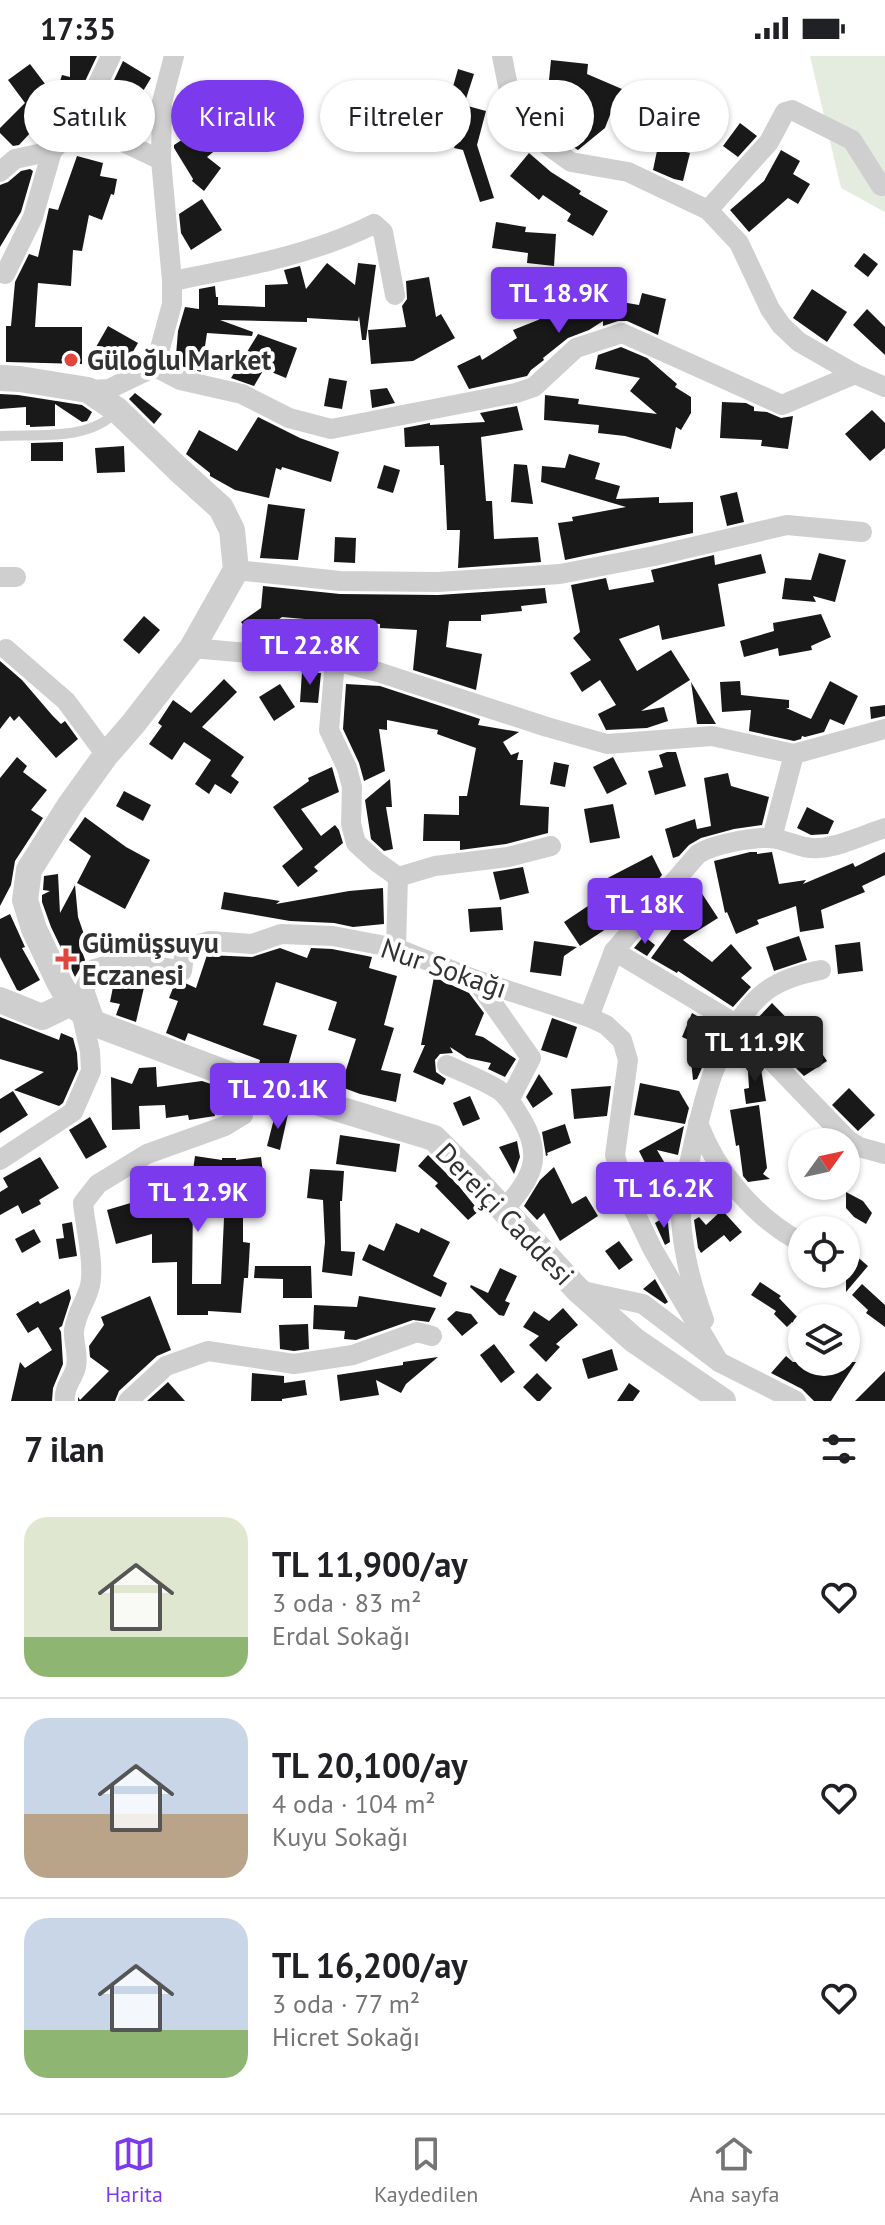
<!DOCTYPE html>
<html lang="tr">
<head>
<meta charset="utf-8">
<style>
  :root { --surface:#fff; --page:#f2f2f2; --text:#202124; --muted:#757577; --line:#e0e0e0; --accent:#7c3aed }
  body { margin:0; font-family:"PT Sans",sans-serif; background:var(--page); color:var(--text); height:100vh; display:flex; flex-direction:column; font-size:30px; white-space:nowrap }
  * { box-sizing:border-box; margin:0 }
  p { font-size:26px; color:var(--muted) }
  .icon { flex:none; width:44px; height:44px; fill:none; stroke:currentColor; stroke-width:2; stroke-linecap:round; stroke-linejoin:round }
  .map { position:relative; height:1345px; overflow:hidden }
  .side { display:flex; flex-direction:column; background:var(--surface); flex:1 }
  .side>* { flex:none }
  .banner { position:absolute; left:24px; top:24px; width:838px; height:72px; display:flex; gap:16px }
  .needle { width:52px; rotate:57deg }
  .fabs { position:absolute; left:788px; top:1072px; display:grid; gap:16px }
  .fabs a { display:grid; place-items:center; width:72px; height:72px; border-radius:50%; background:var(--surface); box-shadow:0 2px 6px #0004; font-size:40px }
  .price { position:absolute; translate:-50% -68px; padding:0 18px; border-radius:8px; background:var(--accent); color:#fff; font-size:26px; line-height:52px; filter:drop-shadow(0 2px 4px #0008) }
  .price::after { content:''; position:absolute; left:50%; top:48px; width:24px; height:18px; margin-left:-12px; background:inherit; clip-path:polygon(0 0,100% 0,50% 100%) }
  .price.active { background:#222; color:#fff }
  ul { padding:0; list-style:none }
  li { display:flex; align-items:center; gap:24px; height:200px; padding:0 24px }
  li+li { border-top:2px solid var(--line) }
  li span { display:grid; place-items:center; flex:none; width:224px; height:160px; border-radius:24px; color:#555 }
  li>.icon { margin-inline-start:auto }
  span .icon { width:96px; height:96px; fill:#fffc; stroke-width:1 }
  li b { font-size:34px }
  h2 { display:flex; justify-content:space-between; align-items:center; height:96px; padding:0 24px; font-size:34px }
  .pill { padding:0 28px; border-radius:36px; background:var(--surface); box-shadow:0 2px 6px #0004; font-size:28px; line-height:72px }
  .pill.active { background:var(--accent); color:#fff }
  .status { display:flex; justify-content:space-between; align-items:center; height:56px; padding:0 40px; background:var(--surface); direction:ltr }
  .status svg { height:22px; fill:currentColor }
  .tabs { display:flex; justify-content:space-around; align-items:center; height:112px; border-top:2px solid var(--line); background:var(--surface); font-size:22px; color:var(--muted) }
  .tabs a { display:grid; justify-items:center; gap:4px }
  .tabs .active { color:var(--accent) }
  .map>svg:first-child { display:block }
  .green { fill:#e4ebdf }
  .building { fill:#191919 }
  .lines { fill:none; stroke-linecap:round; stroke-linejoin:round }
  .service { stroke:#cfcfcf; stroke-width:10 }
  .minor { stroke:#cfcfcf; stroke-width:20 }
  .tertiary { stroke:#cfcfcf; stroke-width:26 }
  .poi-dot { fill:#e0453e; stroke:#fff; stroke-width:3 }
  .labels { text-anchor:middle; stroke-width:8; stroke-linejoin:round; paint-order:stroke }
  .poi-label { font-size:28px; font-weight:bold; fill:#323232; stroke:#fff; text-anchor:start }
  .street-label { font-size:28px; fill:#323232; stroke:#fff }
</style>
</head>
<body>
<div class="status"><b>17:35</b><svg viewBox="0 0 49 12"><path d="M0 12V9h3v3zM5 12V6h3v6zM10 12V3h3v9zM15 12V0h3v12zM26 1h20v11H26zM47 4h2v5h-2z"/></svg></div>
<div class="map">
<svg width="885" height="1345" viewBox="0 0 885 1345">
  <rect width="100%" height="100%" fill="#fff"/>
  <path class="green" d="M810,0H885V156L841,132Z"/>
  <g class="building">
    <path d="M70,0H97L69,59L48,80L33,74L19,89L13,90L0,77V72L25,47L8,24L30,8L55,41L62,19L70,21Z"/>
    <path d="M551,4L588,8L587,18L622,33L620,36L649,55L636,75L610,59L605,72L578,94L567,87L561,79L569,72L548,34Z"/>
    <path d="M123,5L151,22L134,50L144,54L134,77L97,60Z"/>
    <path d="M458,13L474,18L464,49L486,55L477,89L494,142L480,146L463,94L454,92L457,82L450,80L456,55L447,52Z"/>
    <path d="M202,51L228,84L207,101L221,112L204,135L192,125L193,123L174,92V89L194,76L185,65Z"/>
    <path d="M740,67L757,80L738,101L723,90Z"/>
    <path d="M658,90L690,97L683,125L674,123L653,114Z"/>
    <path d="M781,94L800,105L793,118L810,128L798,148L788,142L749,176L730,154L764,125Z"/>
    <path d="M529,97L551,116L581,135L579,138L608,155L593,180L567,165L571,158L543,139L539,144L510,120Z"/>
    <path d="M77,100L103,107L100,120L117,123L114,139L111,138L102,164L89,159L82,195L73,194L71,230L38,227L35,271H82V308L6,306V270H11L15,226L29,198L38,201L49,152L58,154Z"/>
    <path d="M30,113L33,115L21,156L0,191V129L8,126L21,115Z"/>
    <path d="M202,143L222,174L191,194L181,177L179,158Z"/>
    <path d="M496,166L526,171L525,176L556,178L554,210L527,207L528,197L492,192Z"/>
    <path d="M864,197L878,208L868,221L854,210Z"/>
    <path d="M327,207L355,229L358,207L376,209L366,284H362L359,260L358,265L307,262V266L220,264L253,276L252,280L207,277L201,316L181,310L182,300L176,299L178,275L185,251L199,253V233L215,230L216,241H218V249L265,251V229L288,228L284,214L300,210L306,233Z"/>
    <path d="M429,221L436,261L441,258L455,282L413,305L371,308L368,274L406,271L402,250L407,243L406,225Z"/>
    <path d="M597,233L598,242L639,249L642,237L666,243L658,279L627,265H618L603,270V265L589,274L568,282L543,302L544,304L531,314L527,320L469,333L457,310L480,299L482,304L517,282L513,274L538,264L572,243L570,239Z"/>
    <path d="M812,233L847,256L827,286L793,262Z"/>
    <path d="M867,253L885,271V299L853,269Z"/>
    <path d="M108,270L138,287L124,311L120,313L92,298Z"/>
    <path d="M258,278L297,292L286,322L264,313L254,330L231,322Z"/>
    <path d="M621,291L647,302L677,328L675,331L691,341V357L681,374L676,371L671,393L625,380L598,377L599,369L544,364L545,339L579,343L578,348L657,358L630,335L640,322L595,313L598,299Z"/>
    <path d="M329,322L347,325L342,353L324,350Z"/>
    <path d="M387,332L395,347L372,352L370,334Z"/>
    <path d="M135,337L162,358L154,368L129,343Z"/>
    <path d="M0,338L18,339L82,349L92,356L87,365L82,366L55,348V370L30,371V369H26V351L0,353Z"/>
    <path d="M722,346L746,347L754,351V355L767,356L781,362L793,360L788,393L761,390L762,384L720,382Z"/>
    <path d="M517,350L523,374L481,381L486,445H492L494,483L538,481L541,506L458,512L460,474H447L444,409H440L439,390L405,391L404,372L430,367V369L485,366L480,357Z"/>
    <path d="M872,354L885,367V392L870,405L845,378Z"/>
    <path d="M258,361L300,382L339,396L331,426L282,411L281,414L276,412L269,442L235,434L210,420V417L186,398L199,374L237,395Z"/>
    <path d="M63,386V405H31V387Z"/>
    <path d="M124,390L125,416L97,417L95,392Z"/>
    <path d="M569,398L600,407L595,423L620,430L616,443L659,441V447L693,446V477L565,504L558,467L573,465L572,461L626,451L541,426L542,410L565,412Z"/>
    <path d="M514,408L527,409L533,448L511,446Z"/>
    <path d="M384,409L400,414L393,437L377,432Z"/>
    <path d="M737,436L744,466L727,470L720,440Z"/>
    <path d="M268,448L305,453L298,504L260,502Z"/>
    <path d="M335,481L356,482L355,507L334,506Z"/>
    <path d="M819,497L846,504L835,546L813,540L816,546L782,543L785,522L811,524Z"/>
    <path d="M761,498L766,517L718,528L725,570L662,584L659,569L619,583L637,615L671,594L690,624L641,655L664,651L668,665L647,672L606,674L598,658L616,649L600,624L582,636L570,617L591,604L573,582L580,576L571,529L606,522L609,534L654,526L651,514L714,499L715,509Z"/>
    <path d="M263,530L340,538L438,539L545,532L547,547L521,550L522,555L481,559V565H449L446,591L482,598L476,634L413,614L417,574L380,572V568L338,566L282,561L253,582L241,566L261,552Z"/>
    <path d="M821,558L831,581L811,590L812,594L779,600L778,592L744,601L740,585L774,575L773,567Z"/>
    <path d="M144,560L160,574L139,598L123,584Z"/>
    <path d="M0,605L22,624L52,659L61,668L65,665L78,683L56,702L19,660L14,665L10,660L0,673Z"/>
    <path d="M302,616L321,617L318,647L300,646Z"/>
    <path d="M224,623L237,636L202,671L244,701L231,720L239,726L231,738L215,728L209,738L195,728L211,704L184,686L172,704L149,688L162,670L158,667L173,644L191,657Z"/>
    <path d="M740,625L741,639L789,644V652H786L811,663L830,625L858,640L844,669L830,663L824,676L805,681L802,680L801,683L794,685L749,675L751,654L722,656L720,626Z"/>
    <path d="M691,626L716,668H697Z"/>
    <path d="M280,628L295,651L274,665L259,641Z"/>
    <path d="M346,628L380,630L480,663L478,669L519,676L503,686L511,699L519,696L517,704H523L520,749L549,751L548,777L506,788L460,794V785H423L424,758L459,759V740H467L476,692L437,678L438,674L387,664V674L379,673L385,715L364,725L359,707L343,673Z"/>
    <path d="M885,649V660L871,663L870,651Z"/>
    <path d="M667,696H676L686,730L655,739L648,715L663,711L659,699Z"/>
    <path d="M17,701L27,710L23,716L47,734L31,754L43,762L15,805L11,829L0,850V722Z"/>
    <path d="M613,701L627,728L607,738L593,711Z"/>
    <path d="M554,706L569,709L565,731L550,728Z"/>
    <path d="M332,711L339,736L301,753L321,780L335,769L339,774L343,787L314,811L318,815L298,831L282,810L303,793L273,751L309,725L308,722Z"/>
    <path d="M728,717L731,730L769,741L762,769L734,773L701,782L689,789L679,800L673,802L665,773L695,763L697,773L711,770L704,722Z"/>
    <path d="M390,723L392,751H386L393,793L384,795L371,783L365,744Z"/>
    <path d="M124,735L151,749L143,765L116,750Z"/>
    <path d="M613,748L620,782L590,787L584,753Z"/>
    <path d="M807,751L834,765L828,778L811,779L797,772Z"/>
    <path d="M85,761L126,791L150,804L125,853L77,827L91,800L69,784Z"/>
    <path d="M750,796H757V798L772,796L779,828L806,824L803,828L853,807L855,811L885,796V819L862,830L865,836L821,854L824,872L800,876L796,850L757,864L759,868L736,878L727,856L725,857L714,805Z"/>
    <path d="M652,799L662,819L647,837L638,842L633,832L609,848L598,827Z"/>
    <path d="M523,811L529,837L500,844L493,816Z"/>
    <path d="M58,818L60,857L75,829L78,861L87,887L80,889L85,904L75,921L51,871L42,846V839L50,835L43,834L44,820Z"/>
    <path d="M697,830L718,862L683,884L712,906L731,888L752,912L741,922L751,931L733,951L678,915L677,917L651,902L683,858L675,845Z"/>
    <path d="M383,832L384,868L353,871L334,867L290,865L221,853L224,836L280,845L276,848L349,835Z"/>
    <path d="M603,840L614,865L603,869L606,873L580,890L564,866Z"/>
    <path d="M501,851L503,874L470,876L468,853Z"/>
    <path d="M10,858L25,891L22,892L40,924L20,935L17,934L0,901V863Z"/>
    <path d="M644,880L655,889L647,900L634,892Z"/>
    <path d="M799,880L807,904L774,915L766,891Z"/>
    <path d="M534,885L577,891L564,900L561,920L530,916Z"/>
    <path d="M860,886L863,915L838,918L835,889Z"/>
    <path d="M280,892L307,902L311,892L332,893L372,901L369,912L397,920L384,969L394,972L381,1014L401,1018L396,1046L360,1038L336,1029L342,1016L345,1017L356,983L328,974L337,946L276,926L263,969L297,979L285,1020L258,1012L260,1004L188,977L185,985L166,977L178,945L169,942L175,927H185L196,932L207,899L252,901Z"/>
    <path d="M125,918L146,923L136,966L116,959L120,948L110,946L115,921Z"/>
    <path d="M434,921L469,937L484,957L475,979L483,981L516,1003L505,1021L488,1013L491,1007L467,1002L450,991L453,997L440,998L435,1004L436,1016L446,1023L443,1029L413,1016L425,989H421Z"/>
    <path d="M772,947L812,988L815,987L827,1005L804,1020L790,1006L779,989L782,983L755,965Z"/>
    <path d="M692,957L719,973L697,1023L693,1024L689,984L682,981Z"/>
    <path d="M0,961L59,984L61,977L73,982L77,997L78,1013L63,1047L59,1050L14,1034L44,1016L0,1003Z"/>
    <path d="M552,962L577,971L567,1002L541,994Z"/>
    <path d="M747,999L761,1013L766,1045L746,1048L744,1033L749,1032Z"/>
    <path d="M156,1011L157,1031L202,1025L211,1028L215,1060L189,1064L188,1059L166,1062L165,1049L139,1050L140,1073L112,1074L111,1021L132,1028L139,1012Z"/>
    <path d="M539,1018L553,1038L533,1052L526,1041Z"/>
    <path d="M640,1027L679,1035L689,1052L685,1068L634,1059Z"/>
    <path d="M611,1030L607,1060L574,1063L571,1033Z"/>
    <path d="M849,1032L875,1059L858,1075L832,1049Z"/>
    <path d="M13,1035L28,1059L0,1077V1043Z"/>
    <path d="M470,1040L480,1063L463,1070L453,1047Z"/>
    <path d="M759,1049L767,1112L763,1118L770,1123L748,1126L743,1120L739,1089L736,1090L730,1054Z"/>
    <path d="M276,1055L288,1058L280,1094L267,1090Z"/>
    <path d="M90,1061L107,1091L86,1103L69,1074Z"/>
    <path d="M565,1068L571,1087L547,1097L548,1099L546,1100L542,1076Z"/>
    <path d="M684,1070L678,1099L657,1094L673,1121L669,1143L652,1116L650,1117L639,1095Z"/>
    <path d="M340,1079L400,1088L396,1116L336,1108Z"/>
    <path d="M517,1085L520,1101L514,1118L499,1091Z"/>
    <path d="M428,1099L458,1129L479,1155L468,1164L435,1130L438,1127L418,1110Z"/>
    <path d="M195,1100L222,1104V1102H236V1104L261,1101L265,1133L243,1135V1186L250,1187L248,1222H244L241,1257L208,1255V1259H177V1206L152,1207V1178L116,1188L107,1154L144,1143L146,1147L193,1145L192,1228H221L224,1162H221L222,1133L191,1129Z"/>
    <path d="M40,1101L59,1132L39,1144L41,1148L22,1158L18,1149L0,1159V1136L8,1131L3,1122Z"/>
    <path d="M554,1111L572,1148L586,1140L598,1160L560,1185L544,1157L537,1164L524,1150L540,1124Z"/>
    <path d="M310,1113L344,1115L342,1145H340L341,1195L355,1196L352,1220L322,1216L325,1186L323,1144L307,1142Z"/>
    <path d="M846,1136L863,1145L872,1157L866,1168L854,1161L846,1152Z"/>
    <path d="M722,1154L742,1176L730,1186L724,1179L701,1197L698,1192L694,1164L699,1161L706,1169Z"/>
    <path d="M664,1161L668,1167L670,1186L665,1189L655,1167Z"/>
    <path d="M72,1166L77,1200L59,1203L56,1183L64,1182L62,1168Z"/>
    <path d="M396,1167L419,1177L421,1172L450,1186L433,1220L447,1227L441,1241L362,1204L369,1188L384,1195Z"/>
    <path d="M34,1173L41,1186L22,1197L15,1183Z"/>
    <path d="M619,1185L633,1204L619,1214L605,1195Z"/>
    <path d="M846,1191L868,1210L846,1236Z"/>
    <path d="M255,1210H311L312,1242H283V1223L254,1222Z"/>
    <path d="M500,1212L517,1220L505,1245L510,1247L504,1260L499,1259L470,1231L471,1229L488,1237Z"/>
    <path d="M655,1223L668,1246L665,1248L643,1233Z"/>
    <path d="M760,1226L781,1240L779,1242L801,1265L797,1269L792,1266L787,1271L774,1258L776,1255L751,1239Z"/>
    <path d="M862,1228L885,1249V1271L866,1257L868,1254L852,1239Z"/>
    <path d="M69,1233L71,1242L62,1270L59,1272L61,1276L63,1308L53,1332L52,1345H11L20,1306L25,1312L52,1294L38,1271L28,1277L16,1258L38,1245L40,1248Z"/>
    <path d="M150,1240L171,1294L157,1300L119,1335L115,1345H78V1341L80,1344L109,1315L90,1301L89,1290L104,1269L101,1261Z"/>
    <path d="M359,1240L436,1252L429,1266L413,1264L356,1284L344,1283L345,1275L313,1273L314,1249L357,1251Z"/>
    <path d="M563,1252L578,1269L556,1288L560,1291L546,1306L529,1289L539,1280L523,1271L534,1255L549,1265Z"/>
    <path d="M456,1255L471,1258L478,1267L462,1280L447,1263Z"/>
    <path d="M308,1268L309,1293L294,1295L280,1293L279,1269Z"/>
    <path d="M494,1288L515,1316L501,1327L480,1299Z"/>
    <path d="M612,1293L618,1314L588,1323L582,1303Z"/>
    <path d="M786,1300L793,1306H856L831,1345H814L802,1333L771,1317Z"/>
    <path d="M438,1301L406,1328L401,1337L376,1324L379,1339L340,1345L337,1319L403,1309V1306Z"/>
    <path d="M885,1315V1345H855Z"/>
    <path d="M252,1317L284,1320V1327L305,1324L307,1339L282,1343V1345H251Z"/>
    <path d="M537,1317L552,1332L540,1345H537L523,1331Z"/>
    <path d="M168,1326L185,1345H147Z"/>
    <path d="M629,1327L640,1335L633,1345H617Z"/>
  </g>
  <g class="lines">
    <path class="service" d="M0,380C36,378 92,385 116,355"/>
    <g class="minor">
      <path d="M502,0L508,30L532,78L571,106L628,116L708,154L739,187L770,253L781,269L799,286L855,318L885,331"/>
      <path d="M80,66L161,104"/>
      <path d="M0,116L15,103L52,95L80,66L111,0"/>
      <path d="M708,154L769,86L785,56L792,54L852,84L881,130"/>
      <path d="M5,218L33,161L52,95"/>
      <path d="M172,225C240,212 312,199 374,168L383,176L395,239"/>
      <path d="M155,311L180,324L242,338L289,362L331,373L516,337L534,331L576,292L622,277L782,349L855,318"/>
      <path d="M155,311L172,248V225L161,104L162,46L174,0"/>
      <path d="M88,334L109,333L155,311"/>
      <path d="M236,514L340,525L438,526L560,518L654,500L787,469L862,476"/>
      <path d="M0,521H16"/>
      <path d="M192,592L335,605L378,616L547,671L607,688L712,680L794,698"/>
      <path d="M6,593L66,645L106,699"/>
      <path d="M335,605L329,674L347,712L352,731L351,768L356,787L377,806L398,821"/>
      <path d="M772,782L794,698L885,673"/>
      <path d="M398,821L435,810L508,801L551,790"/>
      <path d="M396,892L398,821"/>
      <path d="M614,895L736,968L848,1084L859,1091L885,1098"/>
      <path d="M476,924L531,1002L510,1043"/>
      <path d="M589,961L614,895L698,798C714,788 759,779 777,783C791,786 805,794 819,792C839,791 866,778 885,772"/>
      <path d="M96,968L84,934L94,913L125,904L182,915L185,892L210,885L252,888L281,878L333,880L396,892L476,924L589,961L606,969L622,984L628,1004L615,1099L624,1134L653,1194L719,1306"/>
      <path d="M447,1009C464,1017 483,1024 499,1034C510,1042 515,1053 522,1064C545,1103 530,1123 504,1154"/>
      <path d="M698,1067C717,1117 755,1162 802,1187"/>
      <path d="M0,1104L73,1056L91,1015L90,995L81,956"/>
      <path d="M578,1234L643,1248L719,1306L796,1345"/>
      <path d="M704,1264C692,1231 683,1198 681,1163C680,1145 686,1125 689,1108C702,1050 715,983 760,940C776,925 799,918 821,914"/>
      <path d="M65,1345C63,1332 73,1323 76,1311C79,1297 73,1287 74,1274C77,1256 84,1249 89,1233C96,1213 85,1170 83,1147L98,1128L147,1098L225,1070L243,1059L247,1025"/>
      <path d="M128,1345L166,1310L208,1295L294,1308L353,1299L417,1276L432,1280"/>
    </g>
    <g class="tertiary">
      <path d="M0,322L20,323L88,334L117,354L179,414L221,452L232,474L236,514L192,592L133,668L106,699L70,749L29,814L25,844L34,873L59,926L71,947L96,968L247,1025L434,1082L473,1121L577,1233L634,1284L723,1345"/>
      <path d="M0,944L42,961L71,947"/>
    </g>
  </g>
  <g class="poi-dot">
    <circle cx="71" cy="304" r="8"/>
    <path d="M62 891h8v8h8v8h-8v8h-8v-8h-8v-8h8z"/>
  </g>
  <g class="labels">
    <g class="poi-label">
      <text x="87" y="314">Güloğlu Market</text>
      <text x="82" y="897">Gümüşsuyu<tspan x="82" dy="32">Eczanesi</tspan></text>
    </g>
    <g class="street-label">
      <text transform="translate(444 912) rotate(19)" y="10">Nur Sokağı</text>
      <text transform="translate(505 1158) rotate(46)" y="10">Dereiçi Caddesi</text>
    </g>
  </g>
</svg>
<div class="fabs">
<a><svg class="needle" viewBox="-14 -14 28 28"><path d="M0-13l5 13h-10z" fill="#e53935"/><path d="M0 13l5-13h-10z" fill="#757577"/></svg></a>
<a><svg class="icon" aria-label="locate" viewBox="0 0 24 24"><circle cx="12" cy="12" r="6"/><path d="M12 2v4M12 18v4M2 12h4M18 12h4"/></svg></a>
<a><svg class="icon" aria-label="layers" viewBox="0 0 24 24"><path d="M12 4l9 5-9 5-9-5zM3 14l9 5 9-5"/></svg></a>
</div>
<b class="price" style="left:559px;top:279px">TL 18.9K</b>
<b class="price" style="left:310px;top:631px">TL 22.8K</b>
<b class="price" style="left:645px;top:890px">TL 18K</b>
<b class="price active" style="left:755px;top:1028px">TL 11.9K</b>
<b class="price" style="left:278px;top:1075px">TL 20.1K</b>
<b class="price" style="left:664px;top:1174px">TL 16.2K</b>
<b class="price" style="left:198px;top:1178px">TL 12.9K</b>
<div class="banner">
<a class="pill">Satılık</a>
<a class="pill active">Kiralık</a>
<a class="pill">Filtreler</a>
<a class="pill">Yeni</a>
<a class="pill">Daire</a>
</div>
</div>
<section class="side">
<h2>7 ilan<svg class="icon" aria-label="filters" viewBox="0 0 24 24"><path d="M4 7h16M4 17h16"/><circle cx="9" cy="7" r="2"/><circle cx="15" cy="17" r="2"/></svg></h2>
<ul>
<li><span style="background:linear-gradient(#dfe7d0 75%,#8fb573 0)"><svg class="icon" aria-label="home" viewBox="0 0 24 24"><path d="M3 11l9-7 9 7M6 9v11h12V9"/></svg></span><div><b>TL 11,900/ay</b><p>3 oda · 83 m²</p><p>Erdal Sokağı</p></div><svg class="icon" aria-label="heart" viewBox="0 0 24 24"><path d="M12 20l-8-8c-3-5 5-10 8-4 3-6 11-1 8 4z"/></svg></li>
<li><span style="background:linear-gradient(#c9d6e8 60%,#b9a48a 0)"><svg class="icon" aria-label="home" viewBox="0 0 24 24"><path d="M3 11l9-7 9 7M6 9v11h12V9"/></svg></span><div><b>TL 20,100/ay</b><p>4 oda · 104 m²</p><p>Kuyu Sokağı</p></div><svg class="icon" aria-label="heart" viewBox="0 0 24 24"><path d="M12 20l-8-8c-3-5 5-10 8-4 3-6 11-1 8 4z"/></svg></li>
<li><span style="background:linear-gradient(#c9d6e8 70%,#8fb573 0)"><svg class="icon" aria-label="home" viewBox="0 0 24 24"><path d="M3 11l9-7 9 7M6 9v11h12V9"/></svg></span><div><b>TL 16,200/ay</b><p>3 oda · 77 m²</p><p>Hicret Sokağı</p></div><svg class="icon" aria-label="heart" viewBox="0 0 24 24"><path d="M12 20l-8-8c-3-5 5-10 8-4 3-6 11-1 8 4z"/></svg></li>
</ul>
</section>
<nav class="tabs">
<a class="active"><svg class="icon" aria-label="map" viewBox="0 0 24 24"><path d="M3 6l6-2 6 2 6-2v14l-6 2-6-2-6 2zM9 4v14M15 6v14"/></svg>Harita</a>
<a><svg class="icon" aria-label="saved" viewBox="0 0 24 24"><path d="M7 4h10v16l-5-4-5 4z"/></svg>Kaydedilen</a>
<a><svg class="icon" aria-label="home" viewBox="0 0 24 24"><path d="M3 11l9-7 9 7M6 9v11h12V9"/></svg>Ana sayfa</a>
</nav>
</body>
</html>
